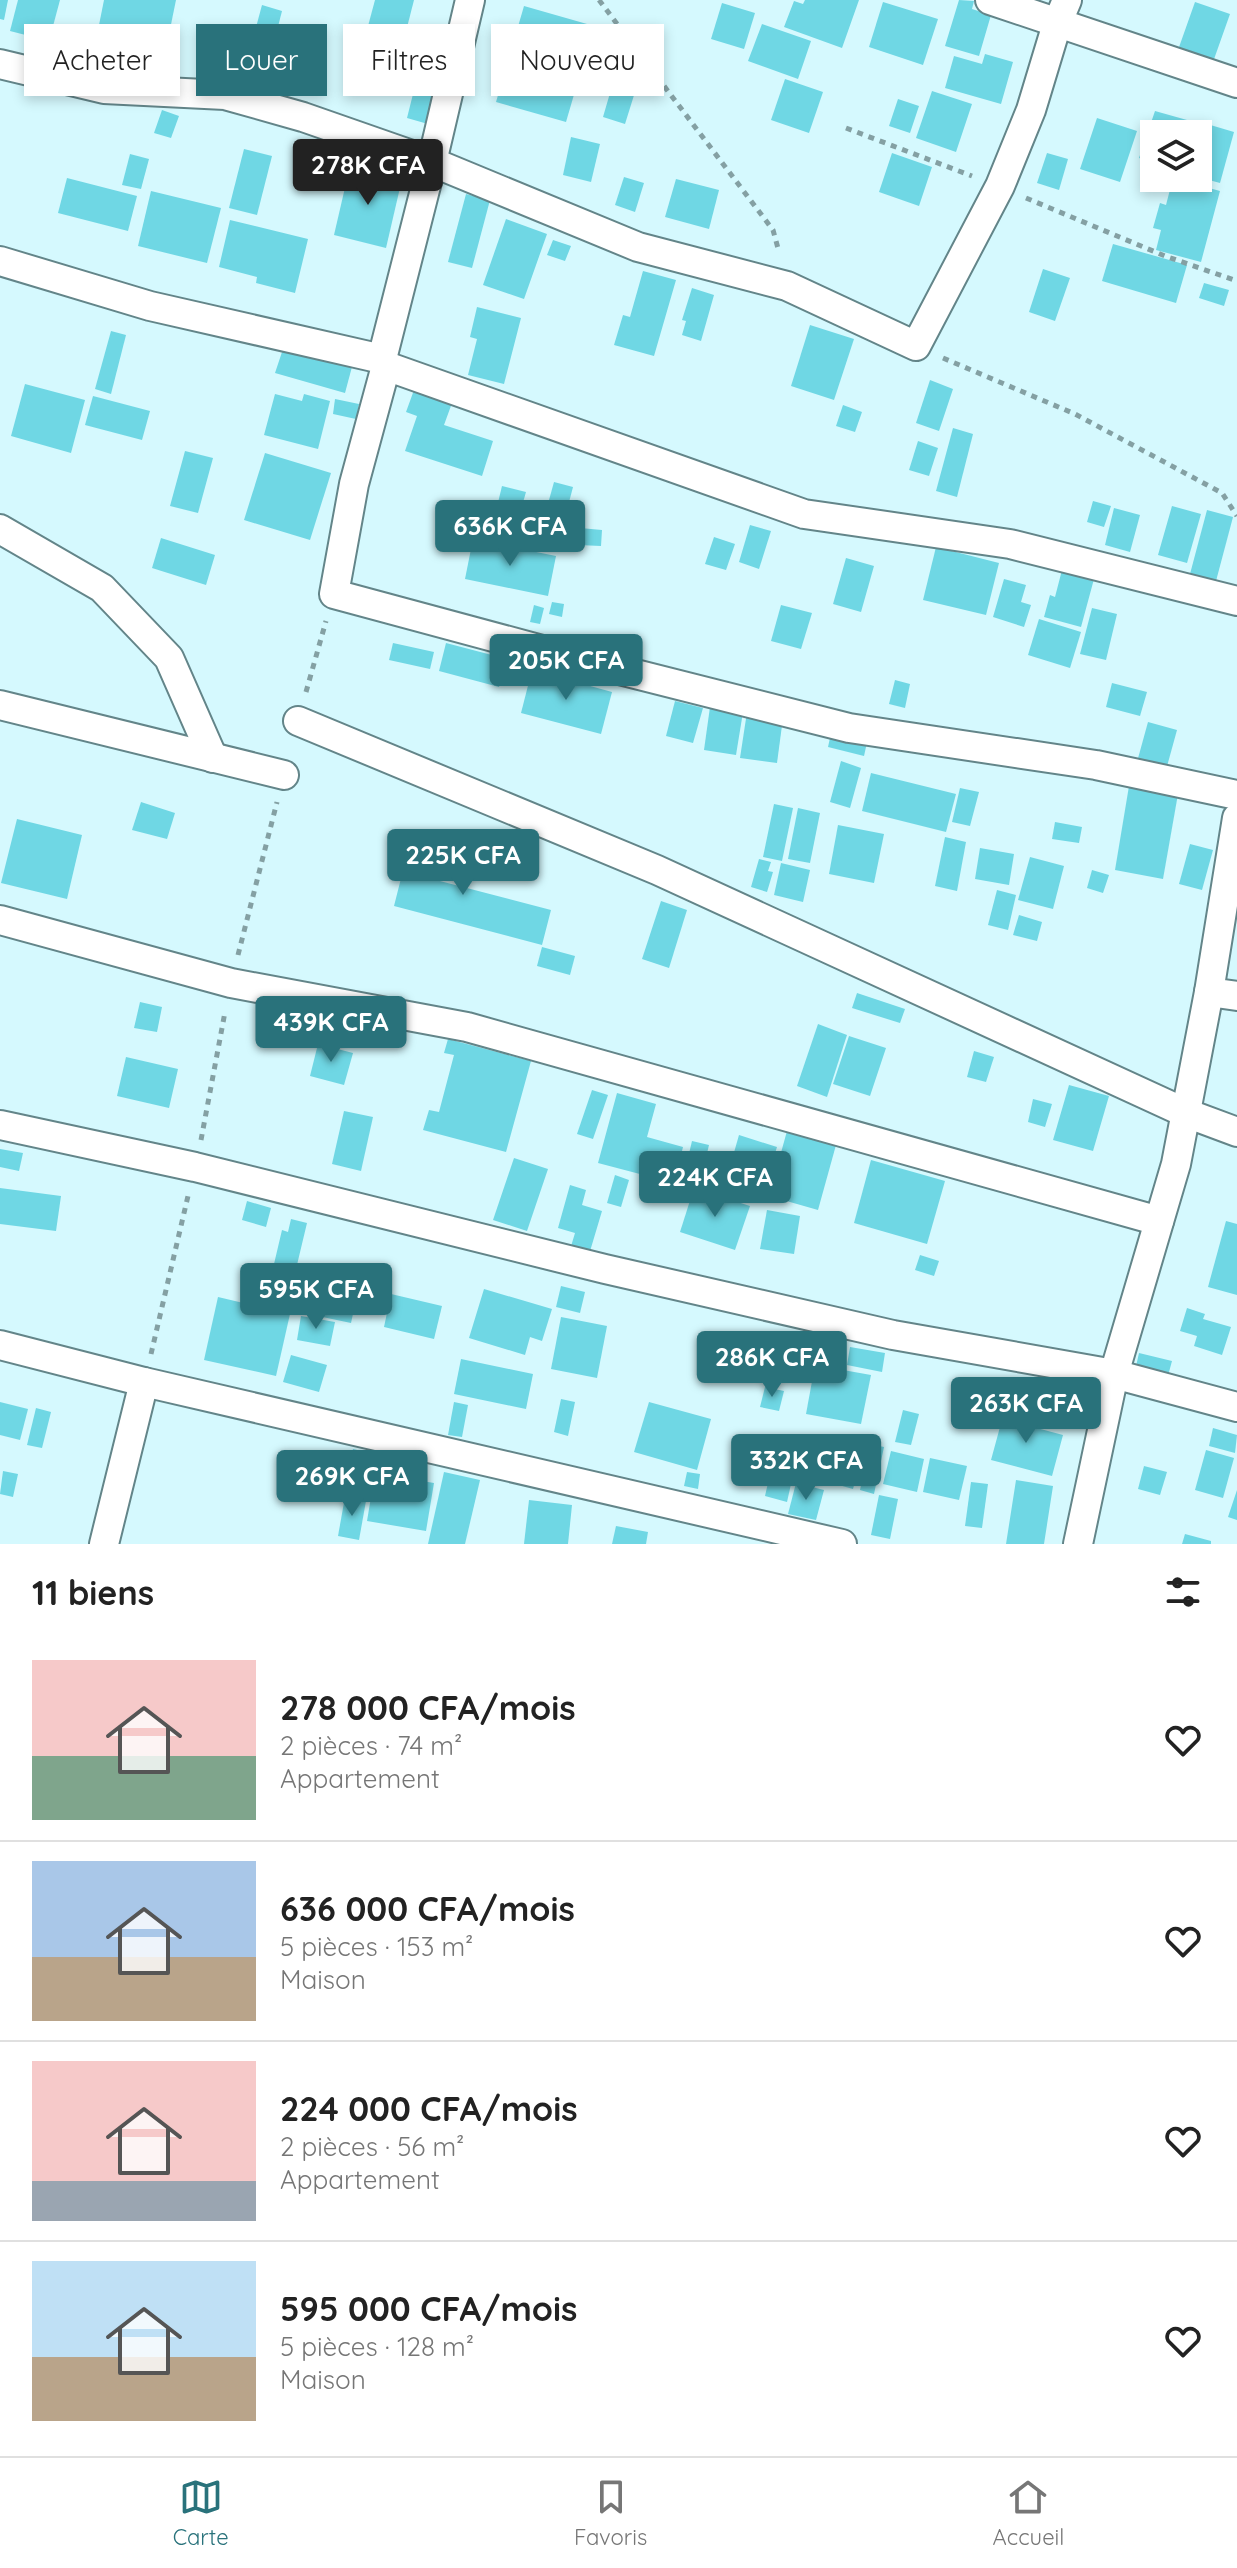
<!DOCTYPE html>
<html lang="fr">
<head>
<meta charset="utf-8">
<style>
  :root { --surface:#fff; --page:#f2f2f2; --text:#222; --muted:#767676; --line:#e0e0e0; --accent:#29727b }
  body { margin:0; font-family:Quicksand,sans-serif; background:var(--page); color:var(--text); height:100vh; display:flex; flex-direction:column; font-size:30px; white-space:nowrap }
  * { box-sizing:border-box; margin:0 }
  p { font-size:26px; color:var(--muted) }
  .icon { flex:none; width:44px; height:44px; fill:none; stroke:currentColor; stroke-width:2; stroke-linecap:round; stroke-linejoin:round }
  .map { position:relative; height:1544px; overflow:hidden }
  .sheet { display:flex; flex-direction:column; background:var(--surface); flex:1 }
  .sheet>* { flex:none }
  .banner { position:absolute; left:24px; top:24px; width:800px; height:72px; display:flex; gap:16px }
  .controls { position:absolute; left:1140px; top:120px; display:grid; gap:16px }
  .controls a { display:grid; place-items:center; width:72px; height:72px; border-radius:0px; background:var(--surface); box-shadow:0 4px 12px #0003; font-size:40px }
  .price { position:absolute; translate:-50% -68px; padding:0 18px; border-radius:8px; background:var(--accent); color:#fff; font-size:26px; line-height:52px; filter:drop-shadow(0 2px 4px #0008) }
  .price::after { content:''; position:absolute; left:50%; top:48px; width:24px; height:18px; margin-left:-12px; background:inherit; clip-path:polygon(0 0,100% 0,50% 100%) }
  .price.selected { background:#222; color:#fff }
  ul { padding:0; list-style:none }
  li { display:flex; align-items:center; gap:24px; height:200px; padding:0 32px }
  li+li { border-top:2px solid var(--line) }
  li span { display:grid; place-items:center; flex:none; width:224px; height:160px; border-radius:0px; color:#555 }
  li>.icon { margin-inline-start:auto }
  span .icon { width:96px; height:96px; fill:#fffc; stroke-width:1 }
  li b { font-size:34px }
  h2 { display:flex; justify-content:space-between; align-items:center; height:96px; padding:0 32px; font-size:34px }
  .pill { padding:0 28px; border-radius:0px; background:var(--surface); box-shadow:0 4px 12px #0003; font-size:28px; line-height:72px }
  .pill.selected { background:var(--accent); color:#fff }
  .tab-bar { display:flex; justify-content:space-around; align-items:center; height:112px; border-top:2px solid var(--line); background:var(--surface); font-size:22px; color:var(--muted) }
  .tab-bar a { display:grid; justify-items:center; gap:4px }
  .tab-bar .selected { color:var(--accent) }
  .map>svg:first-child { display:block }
  .building { fill:#6fd7e4 }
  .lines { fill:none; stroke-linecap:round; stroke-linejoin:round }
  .minor-casing { stroke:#638589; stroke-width:32 }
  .path { stroke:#84a0a3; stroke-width:5; stroke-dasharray:6 6; stroke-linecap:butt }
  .minor { stroke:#fff; stroke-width:28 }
</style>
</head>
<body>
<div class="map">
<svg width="1237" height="1544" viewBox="0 0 1237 1544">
  <rect width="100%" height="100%" fill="#d5f9fe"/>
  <g class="building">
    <path d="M0,0H8L4,20L0,19Z"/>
    <path d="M18,0H60L49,41L10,31Z"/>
    <path d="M104,0H176L168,39L99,25Z"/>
    <path d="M375,0H414L401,51L364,41Z"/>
    <path d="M805,0H859L842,48L784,27L794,1L803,4Z"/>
    <path d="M959,0L974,1L972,9L991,15L979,56L945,46Z"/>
    <path d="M883,2L938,19L923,65L869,47Z"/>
    <path d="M1195,2L1230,14L1213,62L1178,50Z"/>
    <path d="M722,3L755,13L744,49L711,39Z"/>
    <path d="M262,5L282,11L265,77L244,72Z"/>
    <path d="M524,6L594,26L566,122L496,102Z"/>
    <path d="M762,24L811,41L798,79L748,61Z"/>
    <path d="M414,31L449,41L428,124L407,118L415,86L400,82Z"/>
    <path d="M985,54L1013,62L1001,104L945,88L954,56L982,64Z"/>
    <path d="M617,69L640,76L625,124L603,117Z"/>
    <path d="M785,79L823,92L809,133L771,120Z"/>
    <path d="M932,91L972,104L956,152L916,138Z"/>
    <path d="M898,99L919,106L910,133L889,126Z"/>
    <path d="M162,110L179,116L171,138L154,133Z"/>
    <path d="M1155,111L1187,120L1183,134H1154V163L1139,158Z"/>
    <path d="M1097,118L1137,131L1120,182L1080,169Z"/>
    <path d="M1207,124L1234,132L1220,183L1198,177V155Z"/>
    <path d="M571,137L600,144L591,182L563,175Z"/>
    <path d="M244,149L272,156L257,215L229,208Z"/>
    <path d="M892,153L932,167L919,206L879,192Z"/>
    <path d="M1047,153L1068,159L1059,190L1037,183Z"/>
    <path d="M130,154L149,159L141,189L122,185Z"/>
    <path d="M350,166L402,179L386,248L334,235Z"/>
    <path d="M624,177L644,183L635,212L615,205Z"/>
    <path d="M67,178L137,196L128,231L58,213Z"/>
    <path d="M1173,178L1220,191L1201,262L1156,250L1161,230L1153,228L1160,203L1166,205Z"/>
    <path d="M676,179L719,190L709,229L665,217Z"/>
    <path d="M151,191L221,208L207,263L138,246Z"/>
    <path d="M466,194L490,200L472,268L448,262Z"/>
    <path d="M506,219L547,234L524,299L483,285Z"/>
    <path d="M230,220L308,239L295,293L256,283L257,277L219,267Z"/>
    <path d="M553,240L571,246L565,261L547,255Z"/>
    <path d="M1113,244L1187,265L1176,303L1102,281Z"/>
    <path d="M1043,269L1070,278L1055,321L1029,312Z"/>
    <path d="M643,271L676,280L654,356L614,345L623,315L630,317Z"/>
    <path d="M1204,283L1229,290L1224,306L1199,298Z"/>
    <path d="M692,288L714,295L701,341L682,335L686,321L682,320Z"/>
    <path d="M477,307L521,318L504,384L468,375L477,339L470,337Z"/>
    <path d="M810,325L854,339L834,400L791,386Z"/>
    <path d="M111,331L126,335L111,394L95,389Z"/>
    <path d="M285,343L353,363L345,393L275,373Z"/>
    <path d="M930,380L953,389L939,431L916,423Z"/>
    <path d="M25,384L85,400L71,453L11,436Z"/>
    <path d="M414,390L452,403L444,425L493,441L482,476L405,451L417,416L406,412Z"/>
    <path d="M275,394L302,401L304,394L330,401L318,449L264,435Z"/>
    <path d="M93,396L150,411L142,440L85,425Z"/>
    <path d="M335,399L359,404L356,419L333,414Z"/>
    <path d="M843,405L862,412L855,432L836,426Z"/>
    <path d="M953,428L973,434L957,497L936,491Z"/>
    <path d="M918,441L938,448L929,476L909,470Z"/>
    <path d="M185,451L213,458L198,513L170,506Z"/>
    <path d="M265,453L331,473L310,540L244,520Z"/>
    <path d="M554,482L573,487L568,506L549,500Z"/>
    <path d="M502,486L526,492L518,520L495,515Z"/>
    <path d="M1093,501L1111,506L1104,527L1087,522Z"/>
    <path d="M538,503L561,508L555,535L533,530Z"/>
    <path d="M1172,506L1201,514L1187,563L1158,555Z"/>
    <path d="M1114,508L1140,515L1130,552L1105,545Z"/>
    <path d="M1207,510L1233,517L1216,581L1190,574Z"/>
    <path d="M750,525L771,531L759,569L739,562Z"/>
    <path d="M580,528L602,530L601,546L578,545Z"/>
    <path d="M714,537L735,544L726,570L705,564Z"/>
    <path d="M161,538L215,555L206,585L152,568Z"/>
    <path d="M473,539L556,556L548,596L465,579Z"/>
    <path d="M936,547L999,563L986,615L923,600Z"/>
    <path d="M846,558L874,566L861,612L833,604Z"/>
    <path d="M1062,570L1094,579L1081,627L1044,617L1050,595L1055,597Z"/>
    <path d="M1004,579L1026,585L1021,602L1031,605L1024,627L993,617Z"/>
    <path d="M552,602L564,604L562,617L549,614Z"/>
    <path d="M534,605L544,608L540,624L530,622Z"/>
    <path d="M781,605L812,613L801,649L771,641Z"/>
    <path d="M1092,608L1117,614L1106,660L1080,654Z"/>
    <path d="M1039,619L1081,632L1070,668L1028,655Z"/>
    <path d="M393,643L434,652L430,669L389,660Z"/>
    <path d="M446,643L507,659L499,687L439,671Z"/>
    <path d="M532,670L612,692L601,734L521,713Z"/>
    <path d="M895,680L910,684L905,708L889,704Z"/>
    <path d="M1112,683L1147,692L1140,716L1106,707Z"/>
    <path d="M675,701L703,708L693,743L666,736Z"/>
    <path d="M710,707L743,712L736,755L704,750Z"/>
    <path d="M747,712L783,718L777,763L740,758Z"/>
    <path d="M1148,722L1177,730L1166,770L1137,762Z"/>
    <path d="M832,729L868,738L864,756L828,747Z"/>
    <path d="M841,761L861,768L850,808L830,802Z"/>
    <path d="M871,773L956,794L946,832L862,811Z"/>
    <path d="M1129,786L1178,794L1163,879L1115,870Z"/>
    <path d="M960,788L979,792L970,826L952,822Z"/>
    <path d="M141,802L175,813L167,839L132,830Z"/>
    <path d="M774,804L793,808L782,861L763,857Z"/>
    <path d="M798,808L820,813L810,863L788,859Z"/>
    <path d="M17,819L82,835L67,899L1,883Z"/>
    <path d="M1055,822L1082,827L1079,843L1052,839Z"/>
    <path d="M838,825L884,834L874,883L829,874Z"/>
    <path d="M413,831L447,839L436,880L551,910L542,945L394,906Z"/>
    <path d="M945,837L966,842L957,891L935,886Z"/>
    <path d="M1190,844L1213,850L1202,890L1179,884Z"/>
    <path d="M980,848L1014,854L1009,885L975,879Z"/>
    <path d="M1030,857L1064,866L1053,909L1018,900Z"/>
    <path d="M759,859L771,862L768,871L773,872L767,892L751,887Z"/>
    <path d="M781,863L810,870L803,902L774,895Z"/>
    <path d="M1092,870L1109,875L1103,893L1087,888Z"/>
    <path d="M997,890L1016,895L1008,930L988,925Z"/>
    <path d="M661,901L687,910L669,968L642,959Z"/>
    <path d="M1019,915L1042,922L1037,941L1013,935Z"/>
    <path d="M542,947L575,956L570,975L537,966Z"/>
    <path d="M857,993L905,1009L900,1023L852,1008Z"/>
    <path d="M140,1002L162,1007L157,1032L134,1028Z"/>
    <path d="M818,1024L847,1035L827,1097L797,1086Z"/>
    <path d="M849,1036L886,1048L870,1096L833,1084Z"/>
    <path d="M448,1039L531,1061L506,1152L423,1130L429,1110L439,1112L454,1055L444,1053Z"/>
    <path d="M318,1044L353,1053L344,1085L310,1076Z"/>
    <path d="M974,1051L994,1057L986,1082L967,1077Z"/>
    <path d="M126,1057L178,1069L169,1108L117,1096Z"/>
    <path d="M1069,1085L1109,1096L1093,1151L1053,1140Z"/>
    <path d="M592,1090L608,1095L593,1139L577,1134Z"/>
    <path d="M617,1093L656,1104L647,1137L683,1147L674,1183L598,1163Z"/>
    <path d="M1033,1099L1052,1104L1045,1127L1028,1122Z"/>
    <path d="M344,1111L373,1117L361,1171L332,1164Z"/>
    <path d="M787,1131L836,1145L818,1210L769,1196Z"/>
    <path d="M739,1135L777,1147L764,1189L727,1177Z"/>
    <path d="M692,1141L709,1145L704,1166L687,1162Z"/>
    <path d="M0,1149L23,1153L19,1171L0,1167Z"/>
    <path d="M514,1158L548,1169L527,1231L493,1220Z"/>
    <path d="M871,1160L945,1181L927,1244L854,1223Z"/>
    <path d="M615,1175L629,1180L621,1207L607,1203Z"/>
    <path d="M570,1185L586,1190L582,1205L602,1211L588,1258L569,1253L575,1233L558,1228Z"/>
    <path d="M0,1188L61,1196L56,1231L0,1224Z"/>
    <path d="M694,1188L750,1206L735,1250L680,1232Z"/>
    <path d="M247,1201L271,1208L266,1227L242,1220Z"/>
    <path d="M767,1210L800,1216L794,1254L760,1249Z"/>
    <path d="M291,1219L307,1223L296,1269L274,1264L282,1230L288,1232Z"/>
    <path d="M1226,1221L1237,1224V1295L1208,1287Z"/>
    <path d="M920,1255L939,1261L934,1276L915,1270Z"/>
    <path d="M257,1272L294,1283L288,1305L250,1293Z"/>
    <path d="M302,1274L325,1279L324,1284L358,1291L351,1323L294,1311Z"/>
    <path d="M561,1286L585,1292L580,1313L556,1307Z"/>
    <path d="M484,1289L552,1309L542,1341L530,1337L525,1355L469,1338Z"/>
    <path d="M391,1294L442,1306L434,1339L384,1327Z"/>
    <path d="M218,1297L290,1314L276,1376L204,1360Z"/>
    <path d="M1187,1308L1205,1314L1203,1319L1231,1327L1222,1355L1194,1346L1197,1336L1180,1331Z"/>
    <path d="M301,1316L335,1322L330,1346L297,1340Z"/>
    <path d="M561,1317L607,1326L597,1378L551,1369Z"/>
    <path d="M850,1347L885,1353L882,1372L847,1365Z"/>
    <path d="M1139,1353L1172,1361L1166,1383L1134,1375Z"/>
    <path d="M291,1355L327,1365L319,1392L283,1382Z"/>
    <path d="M461,1359L533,1374L526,1409L454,1394Z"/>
    <path d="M815,1365L871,1375L861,1424L806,1414Z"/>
    <path d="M765,1387L784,1391L779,1411L760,1407Z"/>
    <path d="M561,1399L575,1402L568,1436L554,1432Z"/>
    <path d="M0,1402L28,1409L20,1440L0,1435Z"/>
    <path d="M454,1402L468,1405L462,1437L448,1435Z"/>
    <path d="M649,1402L711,1419L697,1470L634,1452Z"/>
    <path d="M1006,1405L1022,1409L1018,1423L1063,1435L1052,1476L991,1460Z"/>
    <path d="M36,1408L51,1412L42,1448L27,1445Z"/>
    <path d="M903,1410L919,1414L911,1445L895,1442Z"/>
    <path d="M1213,1428L1237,1435L1235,1453L1209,1446Z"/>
    <path d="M814,1435L864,1449L853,1489L803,1475Z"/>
    <path d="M870,1444L884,1447L874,1494L860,1490Z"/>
    <path d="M353,1449L374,1454L364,1499L343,1494Z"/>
    <path d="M1206,1450L1234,1458L1223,1498L1195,1490Z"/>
    <path d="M891,1451L924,1459L917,1492L883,1484Z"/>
    <path d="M775,1452L797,1457L787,1502L765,1496Z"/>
    <path d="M930,1458L967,1466L959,1500L923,1492Z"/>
    <path d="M1144,1466L1167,1472L1160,1495L1138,1489Z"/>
    <path d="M376,1467L405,1472L404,1478L434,1483L426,1531L367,1521Z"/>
    <path d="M3,1471L18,1474L13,1497L0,1494Z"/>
    <path d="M444,1472L480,1480L465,1544H428Z"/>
    <path d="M687,1472L700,1474L698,1489L684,1486Z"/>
    <path d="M1016,1480L1053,1486L1044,1544H1006Z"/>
    <path d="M971,1482L988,1484L982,1528L965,1526Z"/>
    <path d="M796,1483L824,1490L816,1520L788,1514Z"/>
    <path d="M1237,1490V1520L1228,1517Z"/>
    <path d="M879,1495L898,1499L890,1539L871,1535Z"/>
    <path d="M345,1497L366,1501L359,1540L338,1536Z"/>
    <path d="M529,1500L572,1505L568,1544H524Z"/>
    <path d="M616,1526L648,1532L646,1544H612Z"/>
    <path d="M1185,1534L1211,1541V1544H1182Z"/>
  </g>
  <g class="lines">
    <defs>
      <g id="minor">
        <path d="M470,0L432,162L382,359L386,366L354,484L334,594L568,657L849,728L1096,765L1237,795"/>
        <path d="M990,0L1237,83"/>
        <path d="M0,64L104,89L225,95L303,117L432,162L638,247L787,286L916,346L1000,186L1031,110L1057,24L1067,0"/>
        <path d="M0,261L150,306L382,359"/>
        <path d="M386,366L804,514L1010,544L1237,601"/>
        <path d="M0,529L102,588L169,658L213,758"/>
        <path d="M0,705L284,775"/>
        <path d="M298,721L657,870L1186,1113L1237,1132"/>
        <path d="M0,920L231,983L467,1027L1159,1221"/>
        <path d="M1209,992L1237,996"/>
        <path d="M0,1125L195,1167L605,1269L893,1335L1114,1374L1237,1407"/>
        <path d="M0,1345L144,1382L842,1544"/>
        <path d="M104,1544L144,1382"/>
        <path d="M1078,1544L1114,1374L1176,1164L1209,992L1237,818"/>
      </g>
    </defs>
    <use href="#minor" class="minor-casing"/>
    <g class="path">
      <path d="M599,0L773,230L779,252"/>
      <path d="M846,128L972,176"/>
      <path d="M1026,198L1165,256L1237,281"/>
      <path d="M943,358L1075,414L1222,493L1237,516"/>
      <path d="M306,692L326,621"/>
      <path d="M238,955L277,802"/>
      <path d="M201,1140L225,1012"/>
      <path d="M151,1354L188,1196"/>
    </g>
    <use href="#minor" class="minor"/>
  </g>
</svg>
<div class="controls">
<a><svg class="icon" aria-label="layers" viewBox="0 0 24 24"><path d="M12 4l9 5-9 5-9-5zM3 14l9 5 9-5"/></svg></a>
</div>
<b class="price selected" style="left:368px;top:207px">278K CFA</b>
<b class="price" style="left:510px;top:568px">636K CFA</b>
<b class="price" style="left:566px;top:702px">205K CFA</b>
<b class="price" style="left:463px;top:897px">225K CFA</b>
<b class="price" style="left:331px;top:1064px">439K CFA</b>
<b class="price" style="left:715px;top:1219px">224K CFA</b>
<b class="price" style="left:316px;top:1331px">595K CFA</b>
<b class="price" style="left:772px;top:1399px">286K CFA</b>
<b class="price" style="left:1026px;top:1445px">263K CFA</b>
<b class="price" style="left:806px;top:1502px">332K CFA</b>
<b class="price" style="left:352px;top:1518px">269K CFA</b>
<div class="banner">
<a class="pill">Acheter</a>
<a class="pill selected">Louer</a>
<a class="pill">Filtres</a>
<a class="pill">Nouveau</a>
</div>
</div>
<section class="sheet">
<h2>11 biens<svg class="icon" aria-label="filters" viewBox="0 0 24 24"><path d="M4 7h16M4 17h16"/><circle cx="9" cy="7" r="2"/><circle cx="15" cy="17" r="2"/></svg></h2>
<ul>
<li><span style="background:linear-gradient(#f6c9c9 60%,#7fa58c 0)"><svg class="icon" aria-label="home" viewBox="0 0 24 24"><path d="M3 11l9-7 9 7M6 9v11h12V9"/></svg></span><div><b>278 000 CFA/mois</b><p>2 pièces · 74 m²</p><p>Appartement</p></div><svg class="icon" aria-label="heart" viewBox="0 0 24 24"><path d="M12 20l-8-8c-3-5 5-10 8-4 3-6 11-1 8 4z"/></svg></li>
<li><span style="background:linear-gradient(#a9c7e8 60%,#b9a48a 0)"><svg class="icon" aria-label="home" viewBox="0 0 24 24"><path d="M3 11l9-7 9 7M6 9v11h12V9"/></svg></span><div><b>636 000 CFA/mois</b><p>5 pièces · 153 m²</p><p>Maison</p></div><svg class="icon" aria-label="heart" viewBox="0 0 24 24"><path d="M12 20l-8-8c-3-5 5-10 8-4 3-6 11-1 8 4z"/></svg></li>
<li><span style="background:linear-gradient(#f6c9c9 75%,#9aa5b1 0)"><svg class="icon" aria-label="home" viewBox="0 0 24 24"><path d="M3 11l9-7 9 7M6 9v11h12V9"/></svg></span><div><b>224 000 CFA/mois</b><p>2 pièces · 56 m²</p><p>Appartement</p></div><svg class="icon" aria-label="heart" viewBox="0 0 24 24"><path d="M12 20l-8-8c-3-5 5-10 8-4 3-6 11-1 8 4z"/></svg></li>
<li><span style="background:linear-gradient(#bfe0f5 60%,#b9a48a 0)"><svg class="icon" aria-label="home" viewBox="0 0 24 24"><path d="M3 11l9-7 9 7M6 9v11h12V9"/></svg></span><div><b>595 000 CFA/mois</b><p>5 pièces · 128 m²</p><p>Maison</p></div><svg class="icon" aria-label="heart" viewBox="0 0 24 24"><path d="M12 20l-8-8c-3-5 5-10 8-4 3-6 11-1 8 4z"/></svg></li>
</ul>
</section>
<nav class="tab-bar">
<a class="selected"><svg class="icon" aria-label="map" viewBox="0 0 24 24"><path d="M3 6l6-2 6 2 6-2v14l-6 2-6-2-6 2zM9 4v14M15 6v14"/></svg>Carte</a>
<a><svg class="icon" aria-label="saved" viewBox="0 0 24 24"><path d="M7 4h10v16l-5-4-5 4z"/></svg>Favoris</a>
<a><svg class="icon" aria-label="home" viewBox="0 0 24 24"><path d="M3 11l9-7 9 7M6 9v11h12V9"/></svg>Accueil</a>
</nav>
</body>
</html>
